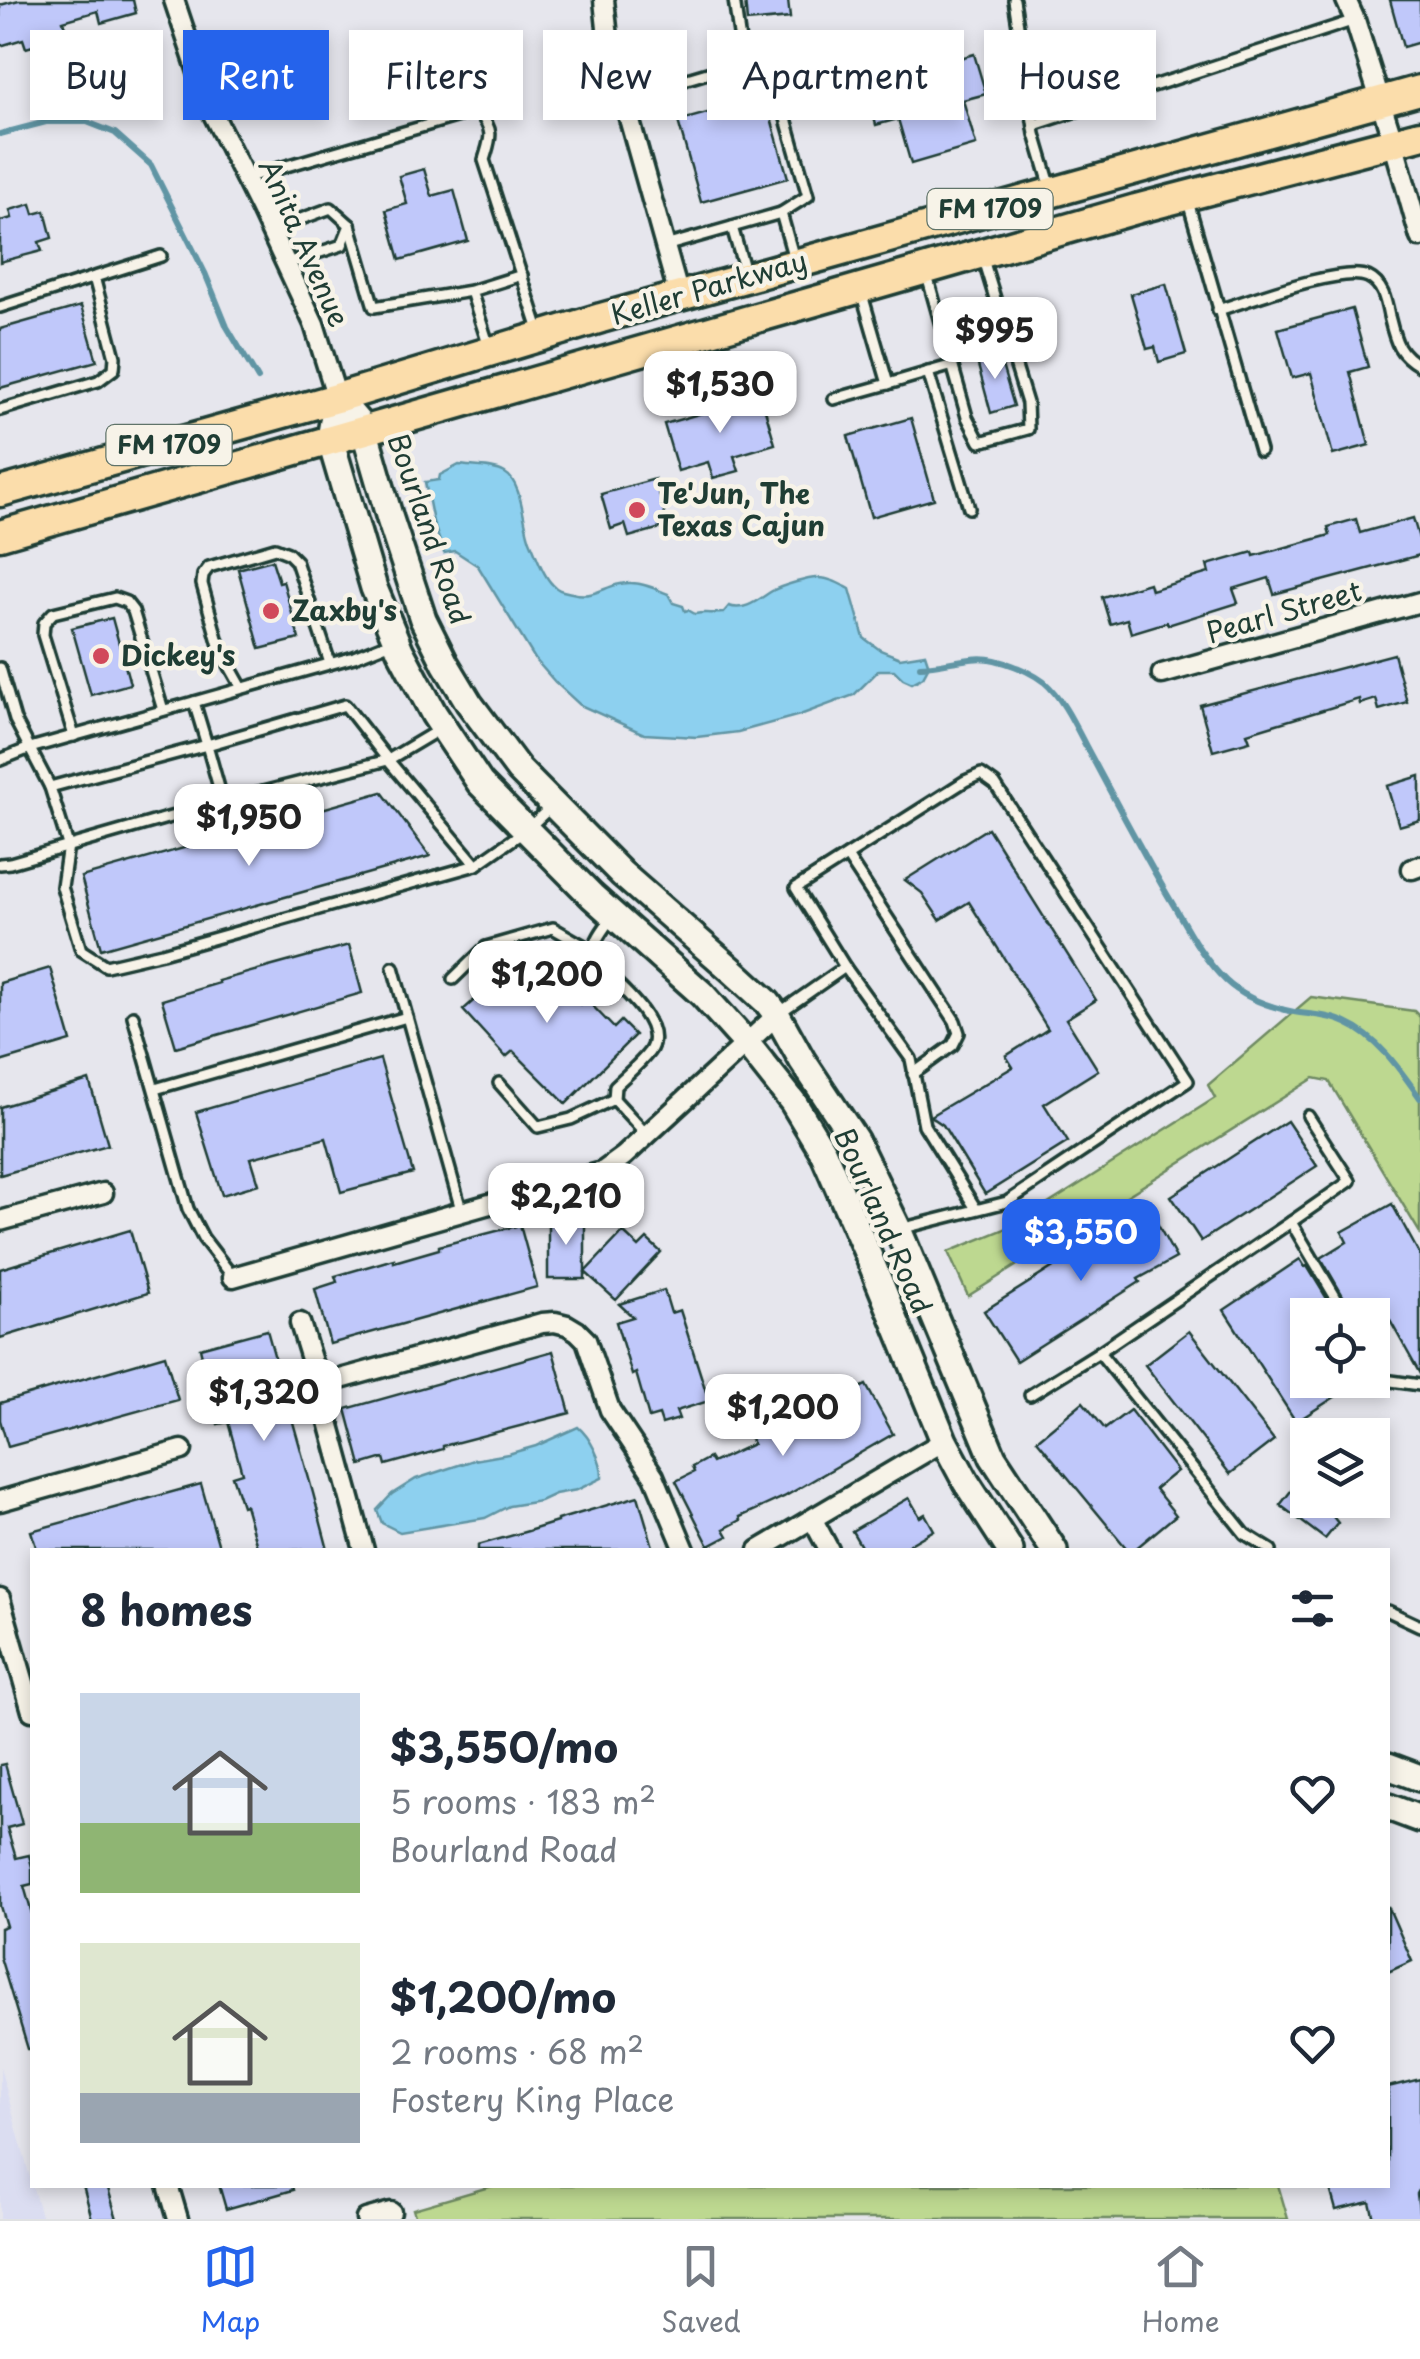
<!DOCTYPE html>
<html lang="en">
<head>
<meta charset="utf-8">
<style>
  :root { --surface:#fff; --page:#f2f2f3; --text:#1f2937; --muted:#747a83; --line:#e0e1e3; --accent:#2563eb }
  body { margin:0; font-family:"Playpen Sans",sans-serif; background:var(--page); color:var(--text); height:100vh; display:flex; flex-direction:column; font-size:38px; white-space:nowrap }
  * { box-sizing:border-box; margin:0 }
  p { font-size:32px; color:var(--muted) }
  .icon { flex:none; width:55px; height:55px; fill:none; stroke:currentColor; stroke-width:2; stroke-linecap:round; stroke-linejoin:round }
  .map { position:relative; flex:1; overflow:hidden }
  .sheet { position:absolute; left:30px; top:1548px; width:1360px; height:640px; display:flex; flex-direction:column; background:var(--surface); border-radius:0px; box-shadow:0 5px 15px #0003 }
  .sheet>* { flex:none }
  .banner { position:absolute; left:30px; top:30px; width:1360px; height:90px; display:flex; gap:20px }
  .tools { position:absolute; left:1290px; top:1298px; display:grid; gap:20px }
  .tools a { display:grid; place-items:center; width:100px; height:100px; border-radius:0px; background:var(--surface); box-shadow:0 5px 15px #0003; font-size:50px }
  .price { position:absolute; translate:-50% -85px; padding:0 22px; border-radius:20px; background:#fff; color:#222; font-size:32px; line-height:65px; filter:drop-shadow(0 2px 5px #0008) }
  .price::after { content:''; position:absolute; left:50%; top:60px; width:30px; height:22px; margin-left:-15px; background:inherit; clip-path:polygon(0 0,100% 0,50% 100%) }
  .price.current { background:var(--accent); color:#fff }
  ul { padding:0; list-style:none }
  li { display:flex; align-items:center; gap:30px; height:250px; padding:0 50px }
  li span { display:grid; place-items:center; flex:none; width:280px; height:200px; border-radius:0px; color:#555 }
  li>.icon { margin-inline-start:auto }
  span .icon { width:120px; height:120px; fill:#fffc; stroke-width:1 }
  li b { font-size:42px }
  h2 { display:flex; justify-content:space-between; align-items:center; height:120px; padding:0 50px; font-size:42px }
  .chip { padding:0 35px; border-radius:0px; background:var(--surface); box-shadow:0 5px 15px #0003; font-size:35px; line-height:90px }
  .chip.current { background:var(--accent); color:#fff }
  .tabs { display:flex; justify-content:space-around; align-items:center; height:140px; border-top:2px solid var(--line); background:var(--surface); font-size:28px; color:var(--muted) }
  .tabs a { display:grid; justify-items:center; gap:5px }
  .tabs .current { color:var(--accent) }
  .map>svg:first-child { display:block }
  .built { fill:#dbddf1 }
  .green { fill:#bdd890; stroke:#6e8a62; stroke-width:2.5 }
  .water { fill:#8dd0ef; stroke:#6195a4; stroke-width:2.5 }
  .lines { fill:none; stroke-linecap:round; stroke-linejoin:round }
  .stream { stroke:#6195a4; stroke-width:6 }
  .building { fill:#c0c8fa; stroke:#1f3d34; stroke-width:2.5 }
  .service-casing { stroke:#1f3d34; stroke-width:16 }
  .minor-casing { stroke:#1f3d34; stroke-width:25 }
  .secondary-casing { stroke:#1f3d34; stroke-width:32 }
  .primary-casing { stroke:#1f3d34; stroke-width:35 }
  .service { stroke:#f7f3e8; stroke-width:9 }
  .minor { stroke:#f7f3e8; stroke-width:18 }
  .secondary { stroke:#f7f3e8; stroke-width:25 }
  .primary { stroke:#fbddab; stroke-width:28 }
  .poi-dot { fill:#d1495b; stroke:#f7f3e8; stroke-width:4 }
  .labels { text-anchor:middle; stroke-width:9; stroke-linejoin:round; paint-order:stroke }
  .shield { fill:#f7f3e8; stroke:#60746a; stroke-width:2.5 }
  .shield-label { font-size:25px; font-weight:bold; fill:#1f3d34 }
  .street-label { font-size:28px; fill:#1f3d34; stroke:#f7f3e8 }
  .poi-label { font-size:28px; font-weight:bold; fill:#1f3d34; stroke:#f7f3e8; text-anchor:start }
</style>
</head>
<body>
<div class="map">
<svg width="1420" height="2219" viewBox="0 0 1420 2219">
  <rect width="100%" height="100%" fill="#e6e6ed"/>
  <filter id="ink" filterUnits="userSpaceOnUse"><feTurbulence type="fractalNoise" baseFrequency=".01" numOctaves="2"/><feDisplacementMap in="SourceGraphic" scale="20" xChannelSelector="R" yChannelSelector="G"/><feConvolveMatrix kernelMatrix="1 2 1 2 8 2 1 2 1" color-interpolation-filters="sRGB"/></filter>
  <g filter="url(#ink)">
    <path class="built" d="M0,2067L32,2185L42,2219H0Z"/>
    <g class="green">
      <path d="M1311,997L1414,1011L1420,1017V1233L1329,1081L1314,1078L968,1296L948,1252L1015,1225L1215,1098L1208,1085Z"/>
      <path d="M496,2185H1278L1288,2219H416L413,2209Z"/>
    </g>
    <g class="water">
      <path d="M459,465C472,467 493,466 505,473C523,483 523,526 531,543C537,556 542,574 552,584C558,591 563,591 572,593C597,600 607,582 631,583C643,583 656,589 668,594L673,603L683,606L685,611L688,610L695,614C704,612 713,614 723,613L729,606C745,612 759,599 772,591C781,586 810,577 819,578C830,578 840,584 850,589L864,638L880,650L900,658L925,654L929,666L923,677L912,683L903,679L894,670H879L854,695L800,715L738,732L697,737L644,734L580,705L555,682L535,659L478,566L455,551L444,553L433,522L425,482L439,480L440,475Z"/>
      <path d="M578,1427C590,1437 603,1462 602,1478L577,1490L555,1494L540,1501L509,1506L485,1518L400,1532L382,1523L377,1510L392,1494L416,1479L474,1460L508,1454L536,1446Z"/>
    </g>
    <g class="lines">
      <g class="stream">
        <path d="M0,134L46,122H87L115,133L151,165L205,273L227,327L258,379"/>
        <path d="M920,666C945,666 971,654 995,660C1011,664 1031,672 1044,682C1064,699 1077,730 1089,752C1117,804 1144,856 1174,906C1189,932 1204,960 1226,981C1244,998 1270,1007 1294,1012C1311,1015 1330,1015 1346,1023C1378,1037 1401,1071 1420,1098"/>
      </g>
    </g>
    <g class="building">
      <path d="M19,0H133L136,13L101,23L98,11L63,21L68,36L26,48L23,39L0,46V5Z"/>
      <path d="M745,0H788L790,18L747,22Z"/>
      <path d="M1390,0H1420V42L1403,47Z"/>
      <path d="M974,54L986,94L963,100L976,145L911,164L898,119L876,125L865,85Z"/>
      <path d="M765,97L788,178L701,202L678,121Z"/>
      <path d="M424,169L432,196L454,190L468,241L400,260L386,210L407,204L399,176Z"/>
      <path d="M31,204L34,214L45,211L52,238L39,242L42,251L0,262V221L12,218L10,210Z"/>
      <path d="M1166,284L1186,354L1159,362L1155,347L1147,349L1131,294Z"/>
      <path d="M81,306L97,361L0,388V329Z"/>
      <path d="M1352,309L1368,367L1350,372L1369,445L1333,455L1311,373L1292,378L1278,329Z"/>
      <path d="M998,352L1014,406L991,413L976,358Z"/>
      <path d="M761,396L775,444L734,456L739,471L713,478L708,462L678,471L664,424Z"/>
      <path d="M911,418L934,499L871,517L848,436Z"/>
      <path d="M655,479L668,526L629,537L625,524L611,529L601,494Z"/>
      <path d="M1413,518L1420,542V555L1274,594L1269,578L1233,589L1238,603L1168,625L1167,622L1131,633L1127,619L1110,624L1102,597L1149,583L1151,590L1209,573L1207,565L1253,552L1254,556L1330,535L1328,527L1356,519L1360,533Z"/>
      <path d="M272,560L279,582L283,581L299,639L260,649L238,569Z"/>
      <path d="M112,618L130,684L91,695L72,628Z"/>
      <path d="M1394,654L1407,702L1379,710L1376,699L1360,704L1359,699L1247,733L1250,741L1213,751L1200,705Z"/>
      <path d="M1420,776V820L1399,826L1387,786Z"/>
      <path d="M382,792L430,856L101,949L81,877Z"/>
      <path d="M988,828L1096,1000L1066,1019L1098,1070L1044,1104L1068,1142L985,1194L943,1125L930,1116L1013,1067L1006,1056L1048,1029L969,902L940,920L922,893L905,880Z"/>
      <path d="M349,945L362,993L176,1047L162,1000L219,983L218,981Z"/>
      <path d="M534,947L548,962L544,965L580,1004L585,998L614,1028L621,1021L635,1035L566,1104L513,1051L506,1057L463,1010Z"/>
      <path d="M50,968L71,1041L0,1062V983Z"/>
      <path d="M380,1059L413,1173L341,1192L326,1138L251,1158L259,1184L222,1195L196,1112Z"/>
      <path d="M89,1080L108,1145L0,1175V1107Z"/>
      <path d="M1287,1121L1317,1166L1201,1241L1171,1196Z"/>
      <path d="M1146,1203L1176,1258L1138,1279L1140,1282L1016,1361L984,1311L1129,1219L1126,1214Z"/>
      <path d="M1392,1204L1420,1255V1374L1379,1301L1354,1315L1321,1258L1347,1242L1342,1232Z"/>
      <rect x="548" y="1216" width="37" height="63"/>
      <path d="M520,1225L537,1287L330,1344L315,1289L337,1282L335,1276L394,1259V1262L439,1249V1246Z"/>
      <path d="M130,1230L148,1293L0,1338V1269Z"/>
      <path d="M623,1232L639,1247L647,1239L661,1252L616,1300L585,1272Z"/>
      <path d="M1300,1259L1305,1267L1307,1266L1337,1315H1308V1380H1361L1296,1422L1224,1310Z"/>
      <path d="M664,1290L671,1313L680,1310L709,1401L676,1411L679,1419L662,1424L659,1415L649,1418L636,1373L632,1375L616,1322L633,1317L619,1304Z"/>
      <path d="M267,1330L313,1493L328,1550H258L245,1505L242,1506L232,1476L242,1473L228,1422L218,1424L200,1348Z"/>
      <path d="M1189,1331L1274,1440L1230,1474L1145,1365Z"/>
      <path d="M553,1351L570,1413L443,1446V1449L386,1465L384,1458L361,1465L346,1409Z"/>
      <path d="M165,1355L178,1400L8,1447L0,1420V1403Z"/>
      <path d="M866,1385L893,1434L784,1497L740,1517L741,1520L724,1529L728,1536L709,1546L676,1481L694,1472L692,1467L709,1458L712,1463L753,1444L750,1438L791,1415L788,1411L822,1393L825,1399L842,1390L845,1396Z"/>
      <path d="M1083,1402L1105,1429L1130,1410L1177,1471L1155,1489L1176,1515L1134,1550H1128L1037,1440Z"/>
      <path d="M1308,1469V1500H1320L1338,1523L1325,1539L1280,1505Z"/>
      <path d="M201,1484L219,1547L208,1550H37L31,1531Z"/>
      <path d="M638,1496L654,1550H478V1545L528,1531L557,1522V1520Z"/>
      <path d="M909,1498L920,1517L925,1514L934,1530L900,1550H863L852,1531Z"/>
      <path d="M5,1764L22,1824L7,1828L16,1858L29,1855L32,1867V1884L24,1886L32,1914V2049H28L0,1957V1928L6,1926L0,1906V1765Z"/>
      <path d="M1388,1906L1412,1961L1388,1972Z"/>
      <path d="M1420,2079V2188L1417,2194L1420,2219H1374L1370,2202L1336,2210L1329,2185H1388V2087Z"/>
      <path d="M83,2185H107L117,2219H92Z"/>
      <path d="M219,2185H292L293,2190L226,2209Z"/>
    </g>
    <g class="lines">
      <defs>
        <g id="service">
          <path d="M734,0L743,62"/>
          <path d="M1014,0L1035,134L1051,188"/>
          <path d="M623,98L768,55L808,196L781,213L794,259"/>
          <path d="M1034,125L1355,20"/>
          <path d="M245,178L466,114H480C495,132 490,139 484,160L540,333"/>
          <path d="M1187,198L1260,451"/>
          <path d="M350,225L374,307L471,291"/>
          <path d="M732,227L746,275"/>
          <path d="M271,230L331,208L350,225L342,245L287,263"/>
          <path d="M665,246L781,213"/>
          <path d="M926,272L967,417L980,442L1028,429L1027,403L982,256"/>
          <path d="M861,291L888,384L953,365"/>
          <path d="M0,307L161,256"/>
          <path d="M1218,310C1248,301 1342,265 1368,277C1383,284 1386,301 1389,316C1395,340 1397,353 1420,366"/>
          <path d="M489,347L471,291L522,275"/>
          <path d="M928,372L969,508"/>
          <path d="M834,399L888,384"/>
          <path d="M0,410L98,381L114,369L115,357L94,277"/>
          <path d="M0,668L15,720L50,787"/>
          <path d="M242,688L220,649L202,584L203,575L209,567L275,548L288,553L296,561L330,663"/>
          <path d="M194,702L207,745L50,787L68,845L62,887L81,950L106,966L162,953L476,865"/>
          <path d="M74,736L43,635L44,623L53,613L115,598L126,602L133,611L163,710"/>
          <path d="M0,760L30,748L354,657L394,641"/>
          <path d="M223,802L207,745L345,705L388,760L476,865L526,830L551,807"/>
          <path d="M847,856L955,1021L959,1033L953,1045L913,1074"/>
          <path d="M0,864L10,863L223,802L388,760L440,729"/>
          <path d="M613,916C602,931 591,943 594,962C613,981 670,1024 649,1052C640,1064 626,1075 615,1086L614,1099L647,1135"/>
          <path d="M393,967L462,1213"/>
          <path d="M845,967L911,1059L924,1125L976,1209"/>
          <path d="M453,979L486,947L553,928L593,951"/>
          <path d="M779,1013L845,967L796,888L965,781L981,774L995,784L1188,1081L1007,1202L900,1229"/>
          <path d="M133,1016L188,1209L203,1238L233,1277"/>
          <path d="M499,1083L538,1127L571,1119L614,1099"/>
          <path d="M155,1089L407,1017"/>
          <path d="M1291,1222L1350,1181L1308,1116"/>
          <path d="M1372,1360L1384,1380L1420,1385"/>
          <path d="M1030,1395L1099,1352"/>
          <path d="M1271,1550L1245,1534L1099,1352L1291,1222L1346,1315"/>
          <path d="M1388,1611L1420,1626"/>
        </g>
        <g id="minor">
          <path d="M174,0L210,108L260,208L314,324L337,398"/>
          <path d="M604,0L609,47L679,296"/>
          <path d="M1346,0L1355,20L1393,141L1420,237"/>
          <path d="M1162,674L1420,602"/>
          <path d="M1412,869L1420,866"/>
          <path d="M0,1221L103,1193"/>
          <path d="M233,1277L602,1172L624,1156L777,1015"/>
          <path d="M300,1323L319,1385L364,1550"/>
          <path d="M319,1385L542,1323L555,1322L567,1325L577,1331L586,1340L610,1410L654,1476L685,1550"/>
          <path d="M0,1501L182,1450"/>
          <path d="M813,1520L829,1550"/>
          <path d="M759,1550L944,1441"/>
          <path d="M0,1599L32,1711"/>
          <path d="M168,2185L178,2219"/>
          <path d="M366,2219L391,2212"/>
        </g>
        <g id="secondary">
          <path d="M337,398L364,429L390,519L423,619L445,663L469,703L519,770L622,874L733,971L767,1002L777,1015L802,1060L855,1140L898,1229L993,1457L1054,1550"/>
          <path d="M337,398L330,439L374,588L400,650L434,714L480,783L592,896L702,994L747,1044L793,1102L823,1152L869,1257L944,1441L966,1482L1010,1550"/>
          <path d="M1388,1766L1420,1778"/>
          <path d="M1388,1807L1420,1819"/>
        </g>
        <g id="primary">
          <path d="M0,492L337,398L601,318L1420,90"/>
          <path d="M0,535L1136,209L1420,135"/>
        </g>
      </defs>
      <use href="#service" class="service-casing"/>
      <use href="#minor" class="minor-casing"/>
      <use href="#secondary" class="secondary-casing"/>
      <use href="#primary" class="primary-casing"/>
      <use href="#service" class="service"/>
      <use href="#minor" class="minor"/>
      <use href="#secondary" class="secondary"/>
      <use href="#primary" class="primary"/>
    </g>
  </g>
  <g class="poi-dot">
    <circle cx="637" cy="510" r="10"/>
    <circle cx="271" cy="611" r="10"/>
    <circle cx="101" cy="656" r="10"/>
  </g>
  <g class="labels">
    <g class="shield">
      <rect x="927.5" y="189" width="125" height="40" rx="8"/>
      <rect x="106.5" y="425" width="125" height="40" rx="8"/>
    </g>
    <g class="shield-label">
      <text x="990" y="218">FM 1709</text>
      <text x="169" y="454">FM 1709</text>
    </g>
    <g class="street-label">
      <text transform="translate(304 243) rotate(66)" y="10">Anita Avenue</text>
      <text transform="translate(709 288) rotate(-16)" y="10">Keller Parkway</text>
      <text transform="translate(429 529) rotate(71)" y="10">Bourland Road</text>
      <text transform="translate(1284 612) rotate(-16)" y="10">Pearl Street</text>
      <text transform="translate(883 1221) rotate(66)" y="10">Bourland Road</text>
    </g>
    <g class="poi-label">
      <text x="657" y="504">Te'Jun, The<tspan x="657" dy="32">Texas Cajun</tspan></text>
      <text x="291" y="621">Zaxby's</text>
      <text x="121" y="666">Dickey's</text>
    </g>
  </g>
</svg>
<div class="tools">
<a><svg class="icon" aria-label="locate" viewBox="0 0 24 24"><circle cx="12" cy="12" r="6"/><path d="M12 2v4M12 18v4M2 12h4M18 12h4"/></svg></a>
<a><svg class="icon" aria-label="layers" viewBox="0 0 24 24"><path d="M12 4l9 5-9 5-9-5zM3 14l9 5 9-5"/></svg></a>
</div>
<b class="price" style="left:995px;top:382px">$995</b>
<b class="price" style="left:720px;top:436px">$1,530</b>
<b class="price" style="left:249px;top:869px">$1,950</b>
<b class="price" style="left:547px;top:1026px">$1,200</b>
<b class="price" style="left:566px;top:1248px">$2,210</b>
<b class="price current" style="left:1081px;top:1284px">$3,550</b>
<b class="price" style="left:264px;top:1444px">$1,320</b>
<b class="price" style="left:783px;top:1459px">$1,200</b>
<div class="banner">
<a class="chip">Buy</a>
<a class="chip current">Rent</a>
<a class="chip">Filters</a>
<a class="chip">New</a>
<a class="chip">Apartment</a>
<a class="chip">House</a>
</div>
<section class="sheet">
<h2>8 homes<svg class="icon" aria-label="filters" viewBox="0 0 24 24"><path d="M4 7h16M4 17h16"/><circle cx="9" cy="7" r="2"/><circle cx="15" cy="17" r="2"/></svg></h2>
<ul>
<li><span style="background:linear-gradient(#c9d6e8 65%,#8fb573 0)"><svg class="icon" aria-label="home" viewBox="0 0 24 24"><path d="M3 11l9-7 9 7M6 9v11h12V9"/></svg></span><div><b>$3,550/mo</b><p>5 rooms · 183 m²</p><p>Bourland Road</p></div><svg class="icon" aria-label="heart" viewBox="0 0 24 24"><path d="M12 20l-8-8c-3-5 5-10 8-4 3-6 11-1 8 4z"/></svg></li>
<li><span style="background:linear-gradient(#dfe7d0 75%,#9aa5b1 0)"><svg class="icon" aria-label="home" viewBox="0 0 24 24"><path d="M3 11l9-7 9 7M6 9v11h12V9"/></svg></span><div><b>$1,200/mo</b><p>2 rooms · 68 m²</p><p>Fostery King Place</p></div><svg class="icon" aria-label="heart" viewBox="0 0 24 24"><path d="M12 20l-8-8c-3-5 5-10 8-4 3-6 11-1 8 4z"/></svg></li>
</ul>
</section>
</div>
<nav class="tabs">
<a class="current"><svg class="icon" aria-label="map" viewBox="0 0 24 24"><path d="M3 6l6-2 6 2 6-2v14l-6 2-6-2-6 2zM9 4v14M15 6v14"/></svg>Map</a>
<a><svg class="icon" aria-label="saved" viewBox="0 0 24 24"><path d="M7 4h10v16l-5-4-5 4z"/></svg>Saved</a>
<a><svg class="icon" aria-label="home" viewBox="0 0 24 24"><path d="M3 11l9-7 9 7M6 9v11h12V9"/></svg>Home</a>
</nav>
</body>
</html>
